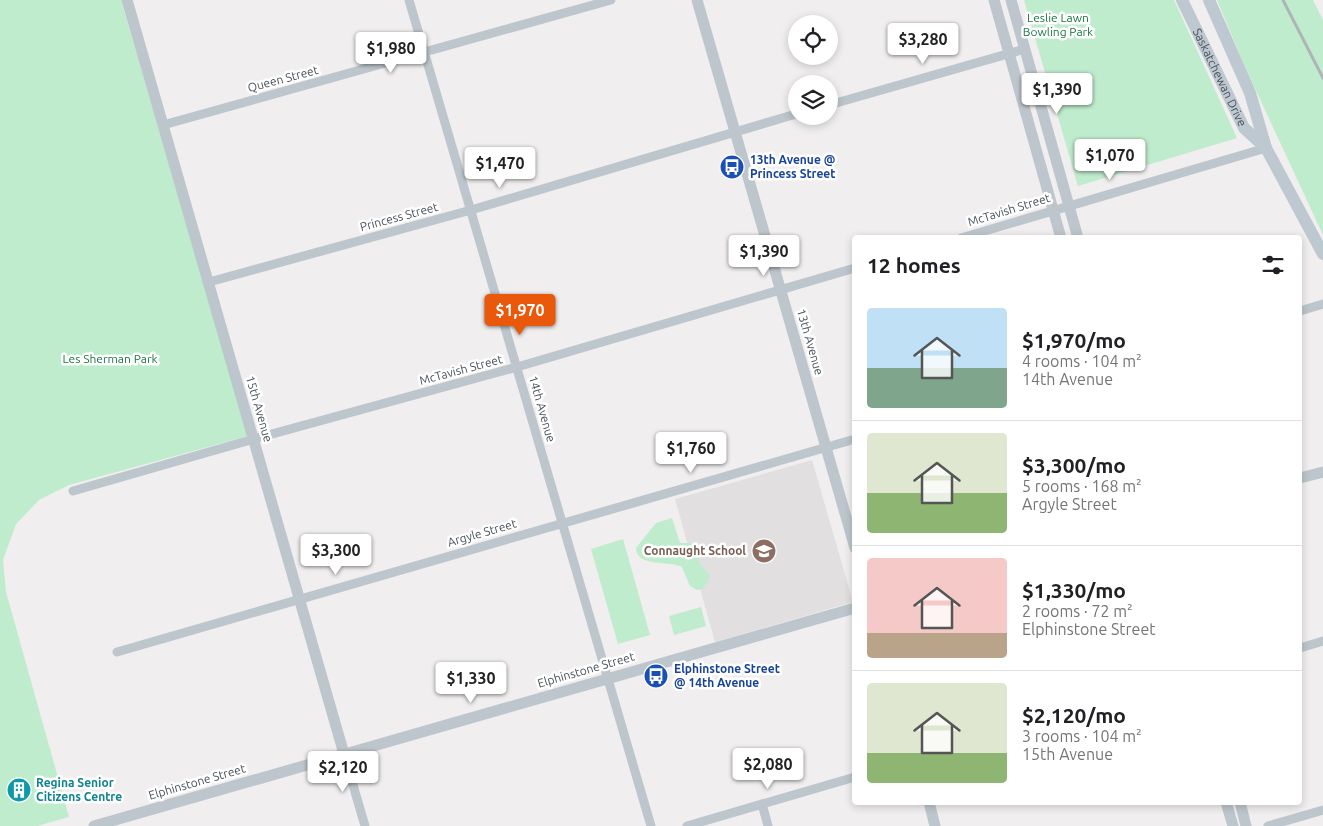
<!DOCTYPE html>
<html lang="en">
<head>
<meta charset="utf-8">
<style>
  :root { --surface:#fff; --page:#f2f2f2; --text:#202124; --muted:#757577; --line:#e0e0e0; --accent:#ea580c }
  body { margin:0; font-family:Ubuntu,sans-serif; background:var(--page); color:var(--text); height:100vh; display:flex; flex-direction:column; font-size:19px; white-space:nowrap }
  * { box-sizing:border-box; margin:0 }
  p { font-size:16px; color:var(--muted) }
  .icon { flex:none; width:28px; height:28px; fill:none; stroke:currentColor; stroke-width:2; stroke-linecap:round; stroke-linejoin:round }
  .map { position:relative; flex:1; overflow:hidden }
  .panel { position:absolute; left:852px; top:235px; width:450px; height:570px; display:flex; flex-direction:column; background:var(--surface); border-radius:5px; box-shadow:0 2px 8px #0003 }
  .panel>* { flex:none }
  .tools { position:absolute; left:788px; top:15px; display:grid; gap:10px }
  .tools a { display:grid; place-items:center; width:50px; height:50px; border-radius:50%; background:var(--surface); box-shadow:0 2px 8px #0003; font-size:25px }
  .price { position:absolute; translate:-50% -42px; padding:0 11px; border-radius:5px; background:#fff; color:#222; font-size:16px; line-height:32px; filter:drop-shadow(0 1px 2px #0008) }
  .price::after { content:''; position:absolute; left:50%; top:30px; width:15px; height:11px; margin-left:-8px; background:inherit; clip-path:polygon(0 0,100% 0,50% 100%) }
  .price.on { background:var(--accent); color:#fff }
  ul { padding:0; list-style:none }
  li { display:flex; align-items:center; gap:15px; height:125px; padding:0 15px }
  li+li { border-top:1px solid var(--line) }
  li span { display:grid; place-items:center; flex:none; width:140px; height:100px; border-radius:5px; color:#555 }
  li>.icon { margin-inline-start:auto }
  span .icon { width:60px; height:60px; fill:#fffc; stroke-width:1 }
  li b { font-size:21px }
  h2 { display:flex; justify-content:space-between; align-items:center; height:60px; padding:0 15px; font-size:21px }
  .map>svg:first-child { display:block }
  .education { fill:#e1dfdf }
  .green { fill:#bfeccd }
  .lines { fill:none; stroke-linecap:round; stroke-linejoin:round }
  .minor { stroke:#bdc6cc; stroke-width:9 }
  .tertiary { stroke:#bdc6cc; stroke-width:11 }
  .secondary { stroke:#bdc8d1; stroke-width:12 }
  .rail { stroke:#b0b4b8; stroke-width:3 }
  .labels { text-anchor:middle; stroke-width:5; stroke-linejoin:round; paint-order:stroke }
  .park-label { font-size:12px; fill:#1d7744; stroke:#fff }
  .street-label { font-size:12px; fill:#47525a; stroke:#fff }
  .transit-label { font-size:12px; font-weight:bold; fill:#164399; stroke:#fff; text-anchor:start }
  .education-label { font-size:12px; font-weight:bold; fill:#785e54; stroke:#fff; text-anchor:end }
  .culture-label { font-size:12px; font-weight:bold; fill:#0d838f; stroke:#fff; text-anchor:start }
</style>
</head>
<body>
<div class="map">
<svg width="1323" height="826" viewBox="0 0 1323 826">
  <rect width="100%" height="100%" fill="#f0eeee"/>
  <path class="education" d="M812,460L853,602L715,642L675,499Z"/>
  <g class="green">
    <path d="M0,0H121L248,436L69,485L39,500L16,524L3,560L6,592L69,817L37,826H0Z"/>
    <path d="M1024,0H1174L1237,138L1078,186Z"/>
    <path d="M1217,0H1313L1323,20V235L1246,69Z"/>
    <path d="M672,518L680,543H690L701,548L699,562L709,575V580L702,589L697,590L690,586L682,567C669,560 637,568 636,548L656,523Z"/>
    <path d="M623,539L650,635L618,644L591,549Z"/>
    <path d="M701,607L706,626L674,635L669,616Z"/>
  </g>
  <g class="lines">
    <g class="minor">
      <path d="M409,0L651,826"/>
      <path d="M829,105L1025,49"/>
      <path d="M163,125L611,0"/>
      <path d="M961,238L1266,148"/>
      <path d="M209,282L471,210L796,114"/>
      <path d="M1300,311L1323,304"/>
      <path d="M73,491L254,439L517,367L855,268"/>
      <path d="M1300,648L1323,641"/>
      <path d="M117,652L855,439"/>
      <path d="M344,754L365,826"/>
      <path d="M762,804L768,826"/>
      <path d="M687,826L855,777"/>
      <path d="M1268,826L1323,810"/>
    </g>
    <g class="tertiary">
      <path d="M127,0L344,754"/>
      <path d="M697,0L855,548"/>
      <path d="M994,0L1061,238"/>
      <path d="M1011,0L1078,238"/>
      <path d="M1300,478L1323,472"/>
      <path d="M929,802L935,826"/>
      <path d="M1226,802L1233,826"/>
      <path d="M1240,802L1246,826"/>
      <path d="M94,826L855,608"/>
    </g>
    <g class="secondary">
      <path id="s1" d="M1182,0L1244,128L1266,148"/>
      <path d="M1209,0L1250,93L1266,148L1323,254"/>
    </g>
    <path class="rail" d="M1283,0L1323,78"/>
  </g>
  <defs>
    <symbol id="bus-disc" viewBox="-11 -11 22 22"><circle r="9.5" fill="#1a4fb4" stroke="#fff"/><path d="M-5-6H5V4H4V6H2V4H-2V6H-4V4H-5ZM-3.5-4V0h7V-4ZM-3.5 1.2v1.5H-2V1.2ZM2 1.2v1.5H3.5V1.2Z" fill="#fff"/></symbol>
    <symbol id="school-disc" viewBox="-11 -11 22 22"><circle r="9.5" fill="#8d6e63" stroke="#fff"/><path d="M0-5L7-2L0 1L-7-2ZM-4 1L0 2.5L4 1V4Q0 6-4 4Z" fill="#fff"/></symbol>
    <symbol id="building-disc" viewBox="-11 -11 22 22"><circle r="9.5" fill="#0f9aa8" stroke="#fff"/><path d="M-4-6H4V6H1V3H-1V6H-4ZM-2.5-4.3h1.7v1.8h-1.7ZM.8-4.3h1.7v1.8H.8ZM-2.5-1h1.7V.8h-1.7ZM.8-1h1.7V.8H.8Z" fill="#fff"/></symbol>
  </defs>
  <g fill-rule="evenodd">
    <use href="#bus-disc" x="718" y="153" width="28" height="28"/>
    <use href="#school-disc" x="750" y="537" width="28" height="28"/>
    <use href="#bus-disc" x="642" y="662" width="28" height="28"/>
    <use href="#building-disc" x="5" y="776" width="28" height="28"/>
  </g>
  <g class="labels">
    <g class="park-label">
      <text x="1058" y="22">Leslie Lawn<tspan x="1058" dy="14">Bowling Park</tspan></text>
      <text x="110" y="363">Les Sherman Park</text>
    </g>
    <g class="street-label">
      <text dy="4" stroke="none"><textPath href="#s1" startOffset="86">Saskatchewan Drive</textPath></text>
      <text transform="translate(283 79) rotate(-15)" y="4">Queen Street</text>
      <text transform="translate(1009 210) rotate(-17)" y="4">McTavish Street</text>
      <text transform="translate(399 217) rotate(-15)" y="4">Princess Street</text>
      <text transform="translate(810 342) rotate(74)" y="4">13th Avenue</text>
      <text transform="translate(461 370) rotate(-15)" y="4">McTavish Street</text>
      <text transform="translate(259 409) rotate(74)" y="4">15th Avenue</text>
      <text transform="translate(542 409) rotate(74)" y="4">14th Avenue</text>
      <text transform="translate(482 533) rotate(-16)" y="4">Argyle Street</text>
      <text transform="translate(586 670) rotate(-16)" y="4">Elphinstone Street</text>
      <text transform="translate(197 782) rotate(-16)" y="4">Elphinstone Street</text>
    </g>
    <g class="transit-label">
      <text x="750" y="164">13th Avenue @<tspan x="750" dy="14">Princess Street</tspan></text>
      <text x="674" y="673">Elphinstone Street<tspan x="674" dy="14">@ 14th Avenue</tspan></text>
    </g>
    <g class="education-label">
      <text x="746" y="555">Connaught School</text>
    </g>
    <g class="culture-label">
      <text x="36" y="787">Regina Senior<tspan x="36" dy="14">Citizens Centre</tspan></text>
    </g>
  </g>
</svg>
<div class="tools">
<a><svg class="icon" aria-label="locate" viewBox="0 0 24 24"><circle cx="12" cy="12" r="6"/><path d="M12 2v4M12 18v4M2 12h4M18 12h4"/></svg></a>
<a><svg class="icon" aria-label="layers" viewBox="0 0 24 24"><path d="M12 4l9 5-9 5-9-5zM3 14l9 5 9-5"/></svg></a>
</div>
<b class="price" style="left:923px;top:65px">$3,280</b>
<b class="price" style="left:391px;top:74px">$1,980</b>
<b class="price" style="left:1057px;top:115px">$1,390</b>
<b class="price" style="left:1110px;top:181px">$1,070</b>
<b class="price" style="left:500px;top:189px">$1,470</b>
<b class="price" style="left:764px;top:277px">$1,390</b>
<b class="price on" style="left:520px;top:336px">$1,970</b>
<b class="price" style="left:691px;top:474px">$1,760</b>
<b class="price" style="left:336px;top:576px">$3,300</b>
<b class="price" style="left:471px;top:704px">$1,330</b>
<b class="price" style="left:768px;top:790px">$2,080</b>
<b class="price" style="left:343px;top:793px">$2,120</b>
<section class="panel">
<h2>12 homes<svg class="icon" aria-label="filters" viewBox="0 0 24 24"><path d="M4 7h16M4 17h16"/><circle cx="9" cy="7" r="2"/><circle cx="15" cy="17" r="2"/></svg></h2>
<ul>
<li><span style="background:linear-gradient(#bfe0f5 60%,#7fa58c 0)"><svg class="icon" aria-label="home" viewBox="0 0 24 24"><path d="M3 11l9-7 9 7M6 9v11h12V9"/></svg></span><div><b>$1,970/mo</b><p>4 rooms · 104 m²</p><p>14th Avenue</p></div></li>
<li><span style="background:linear-gradient(#dfe7d0 60%,#8fb573 0)"><svg class="icon" aria-label="home" viewBox="0 0 24 24"><path d="M3 11l9-7 9 7M6 9v11h12V9"/></svg></span><div><b>$3,300/mo</b><p>5 rooms · 168 m²</p><p>Argyle Street</p></div></li>
<li><span style="background:linear-gradient(#f6c9c9 75%,#b9a48a 0)"><svg class="icon" aria-label="home" viewBox="0 0 24 24"><path d="M3 11l9-7 9 7M6 9v11h12V9"/></svg></span><div><b>$1,330/mo</b><p>2 rooms · 72 m²</p><p>Elphinstone Street</p></div></li>
<li><span style="background:linear-gradient(#dfe7d0 70%,#8fb573 0)"><svg class="icon" aria-label="home" viewBox="0 0 24 24"><path d="M3 11l9-7 9 7M6 9v11h12V9"/></svg></span><div><b>$2,120/mo</b><p>3 rooms · 104 m²</p><p>15th Avenue</p></div></li>
</ul>
</section>
</div>
</body>
</html>
